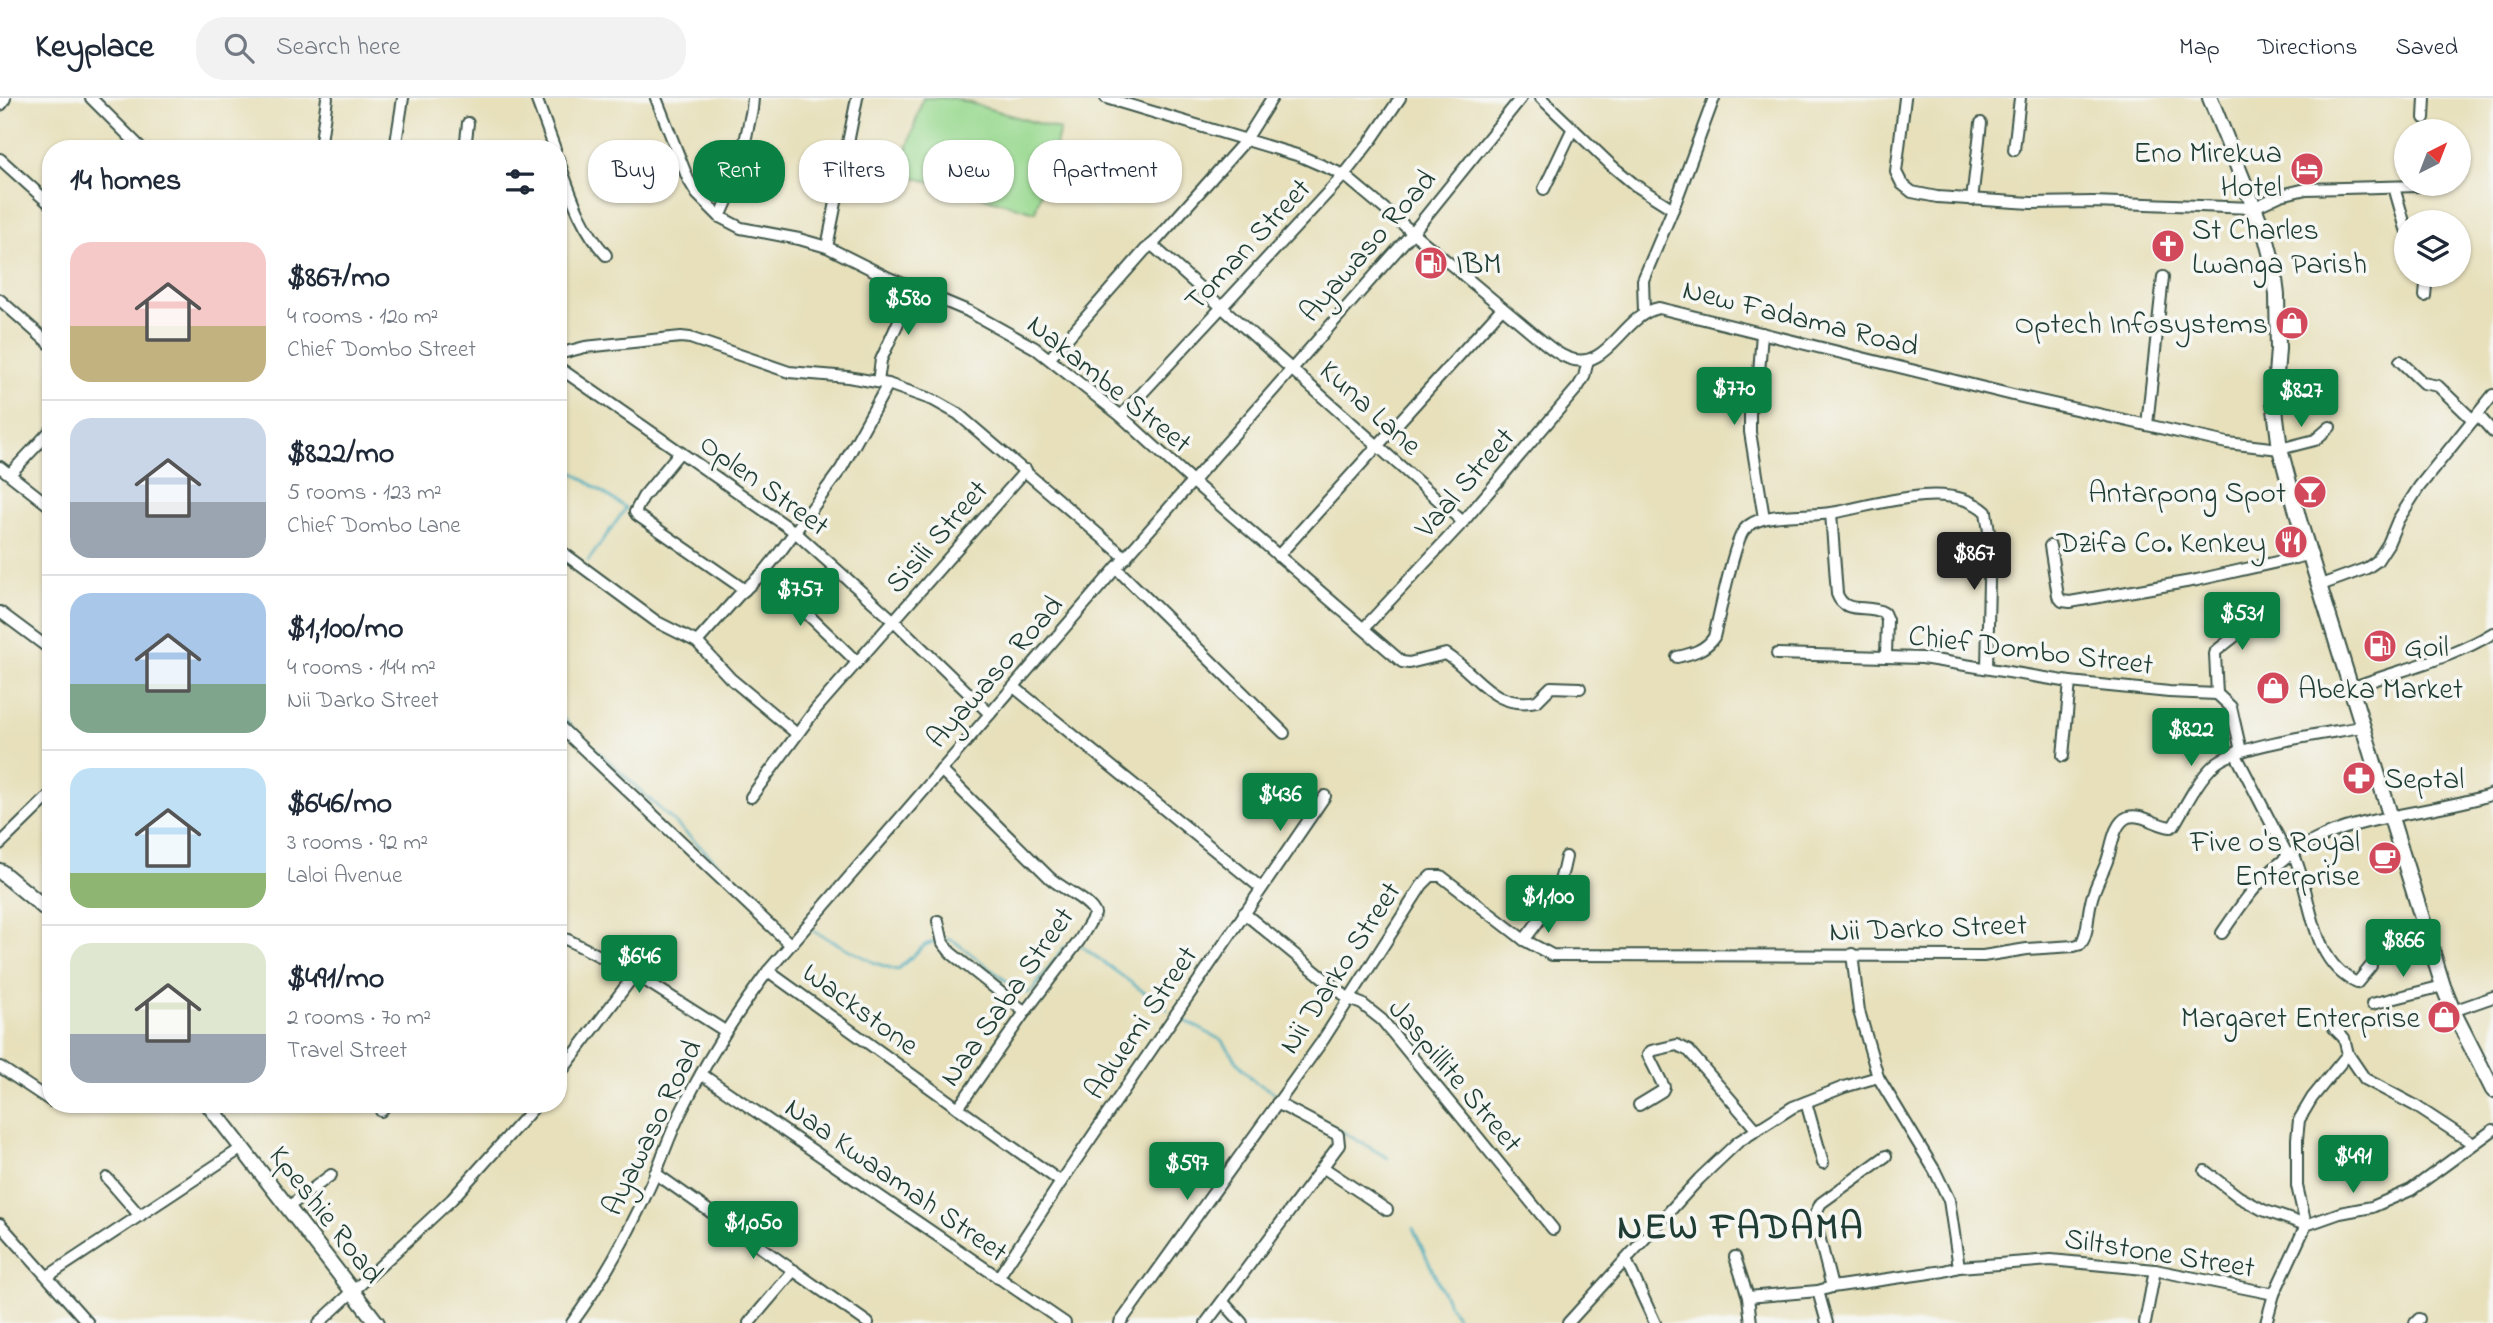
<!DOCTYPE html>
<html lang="en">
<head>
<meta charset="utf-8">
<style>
  :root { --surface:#fff; --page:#f2f2f3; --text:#1f2937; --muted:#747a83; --line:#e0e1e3; --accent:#0b8043 }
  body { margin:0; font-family:"Indie Flower",sans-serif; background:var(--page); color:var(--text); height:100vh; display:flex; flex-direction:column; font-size:26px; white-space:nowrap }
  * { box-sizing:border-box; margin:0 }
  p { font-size:23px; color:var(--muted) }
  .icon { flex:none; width:38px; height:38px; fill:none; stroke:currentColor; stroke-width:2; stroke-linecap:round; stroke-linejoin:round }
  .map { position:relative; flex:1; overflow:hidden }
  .details { position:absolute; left:42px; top:42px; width:525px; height:973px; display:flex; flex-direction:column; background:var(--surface); border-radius:28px; box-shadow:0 2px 5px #0004 }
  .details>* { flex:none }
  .top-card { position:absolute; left:588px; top:42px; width:665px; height:63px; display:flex; gap:14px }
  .needle { width:46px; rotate:42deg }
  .fabs { position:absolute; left:2394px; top:21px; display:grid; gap:14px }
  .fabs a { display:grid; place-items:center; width:77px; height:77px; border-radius:50%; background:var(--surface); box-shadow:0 2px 5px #0004; font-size:35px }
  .price { position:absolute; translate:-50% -60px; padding:0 16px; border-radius:7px; background:var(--accent); color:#fff; font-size:23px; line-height:46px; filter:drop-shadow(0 2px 4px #0008) }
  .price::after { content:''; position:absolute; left:50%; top:42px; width:21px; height:16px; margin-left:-10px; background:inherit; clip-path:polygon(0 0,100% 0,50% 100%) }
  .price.active { background:#222; color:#fff }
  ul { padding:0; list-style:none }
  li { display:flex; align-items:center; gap:21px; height:175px; padding:0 28px }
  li+li { border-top:2px solid var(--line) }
  li span { display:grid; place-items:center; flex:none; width:196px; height:140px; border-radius:21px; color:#555 }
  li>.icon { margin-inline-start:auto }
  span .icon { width:84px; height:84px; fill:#fffc; stroke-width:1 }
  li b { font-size:30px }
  h2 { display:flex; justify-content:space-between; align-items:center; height:84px; padding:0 28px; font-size:30px }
  .pill { padding:0 24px; border-radius:28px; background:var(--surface); box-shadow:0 2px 5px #0004; font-size:24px; line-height:63px }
  .pill.active { background:var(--accent); color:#fff }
  header { display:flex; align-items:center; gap:42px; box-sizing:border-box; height:98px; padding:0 35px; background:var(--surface); border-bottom:2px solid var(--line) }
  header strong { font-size:33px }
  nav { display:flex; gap:38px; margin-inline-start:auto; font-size:24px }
  .search { width:490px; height:63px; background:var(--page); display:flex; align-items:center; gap:18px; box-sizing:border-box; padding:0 24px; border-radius:28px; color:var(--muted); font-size:26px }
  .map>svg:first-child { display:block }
  .green { fill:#98d98f; stroke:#5c8b62; stroke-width:2 }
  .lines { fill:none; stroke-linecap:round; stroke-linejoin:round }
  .stream { stroke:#3ca9bc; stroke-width:2.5 }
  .street-casing { stroke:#3d5548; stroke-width:14 }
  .secondary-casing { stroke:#3d5548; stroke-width:18 }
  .street { stroke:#fff; stroke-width:10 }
  .secondary { stroke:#fff; stroke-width:14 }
  .labels { text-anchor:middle; stroke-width:7; stroke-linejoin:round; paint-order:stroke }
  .poi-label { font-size:30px; fill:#1f3d34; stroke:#f6f6f2; text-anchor:end }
  .street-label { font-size:30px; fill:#1f3d34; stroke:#f6f6f2 }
  .district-label { font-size:37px; font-weight:bold; letter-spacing:2px; fill:#1f3d34; stroke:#f6f6f2 }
</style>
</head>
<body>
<header>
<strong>Keyplace</strong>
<div class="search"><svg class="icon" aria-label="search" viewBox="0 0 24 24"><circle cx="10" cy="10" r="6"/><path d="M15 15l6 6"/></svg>Search here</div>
<nav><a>Map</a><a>Directions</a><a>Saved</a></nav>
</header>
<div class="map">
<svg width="2493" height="1225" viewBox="0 0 2493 1225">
  <rect width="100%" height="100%" fill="#f6f6f2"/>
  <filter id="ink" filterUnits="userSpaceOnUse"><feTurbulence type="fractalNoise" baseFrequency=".0143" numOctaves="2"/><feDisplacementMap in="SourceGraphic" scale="14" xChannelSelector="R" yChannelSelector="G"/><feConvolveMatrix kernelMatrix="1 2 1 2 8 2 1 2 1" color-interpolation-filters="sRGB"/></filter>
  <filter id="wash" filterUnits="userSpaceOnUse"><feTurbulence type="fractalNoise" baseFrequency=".00686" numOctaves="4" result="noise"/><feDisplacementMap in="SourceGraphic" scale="28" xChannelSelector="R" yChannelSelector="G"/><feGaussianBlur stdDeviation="1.57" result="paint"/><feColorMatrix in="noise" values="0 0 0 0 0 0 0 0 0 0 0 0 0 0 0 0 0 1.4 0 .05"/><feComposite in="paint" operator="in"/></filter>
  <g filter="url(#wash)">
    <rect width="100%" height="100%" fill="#e7e0bb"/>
    <path class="green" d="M923,0H953L1060,32L1035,114L900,75Z"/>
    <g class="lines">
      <g class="stream">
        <path d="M558,364L626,410L588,463"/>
        <path d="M558,505L560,502"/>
        <path d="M558,616L750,795L786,831"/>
        <path d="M813,833L875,865L897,872L925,847L940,841"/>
        <path d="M947,841L954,843L1014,889L1027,895L1033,892L1063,850L1071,846"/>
        <path d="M1080,847L1167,911"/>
        <path d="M1180,920L1223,943L1238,965L1255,984L1274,994"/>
        <path d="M1289,1003L1388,1060"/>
        <path d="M1413,1130L1445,1199L1460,1225"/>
      </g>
    </g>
  </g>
  <g filter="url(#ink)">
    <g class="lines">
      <defs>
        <g id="street">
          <path d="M91,0L142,51"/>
          <path d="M536,0L555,51"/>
          <path d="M656,0L688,81L697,96L720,119L741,130L799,141L827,149L889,180L968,213L1035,250L1121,318L1192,383L1402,564L1409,565L1446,556C1478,576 1492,612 1537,603L1551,589L1580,590"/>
          <path d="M1106,0L1300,58L1344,77L1536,238C1546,246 1556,256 1568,260C1607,276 1623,216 1659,210L2013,297L2227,345L2280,351L2315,342L2330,329"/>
          <path d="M1541,0L1611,67L1635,87L1673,111"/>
          <path d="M1905,0L1896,74L1902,86L1912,94L1937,99L2031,105L2093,104L2253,110L2281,97L2306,91L2418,88"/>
          <path d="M2424,20L2425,0"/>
          <path d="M320,51L327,0"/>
          <path d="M395,51L403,0"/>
          <path d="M465,51L468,25"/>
          <path d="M2014,52L2020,0"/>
          <path d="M0,61L51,107"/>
          <path d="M558,61C571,97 580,128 606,157"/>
          <path d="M2394,89L2406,131"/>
          <path d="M1544,91L1573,30"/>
          <path d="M1972,102L1981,25"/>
          <path d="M720,119L737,81L752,11L753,0"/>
          <path d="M1152,147L1463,424"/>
          <path d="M827,149L857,0"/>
          <path d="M2425,198L2427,177"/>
          <path d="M0,202L51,247"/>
          <path d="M1644,214L1643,182L1673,111L1714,0"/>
          <path d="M1762,235L1759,275L1750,314V334L1764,420"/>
          <path d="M558,256L585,249L681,239L690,240L789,274L848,279L888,286L933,302L958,316L1126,460"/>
          <path d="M1050,260L1145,152L1155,144L1245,43L1272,0"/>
          <path d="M2400,263L2423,285L2438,288L2473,322"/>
          <path d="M558,269L795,434L894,523L990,616"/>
          <path d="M878,284L881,262L914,190"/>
          <path d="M2478,317L2493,334"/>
          <path d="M1121,318L1344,77L1372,41L1400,0"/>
          <path d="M2147,327L2163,179"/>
          <path d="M680,354L643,399L635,414L637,417L745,492"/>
          <path d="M0,369L51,409"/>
          <path d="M10,376L51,332"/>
          <path d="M1831,415L1837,496C1845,518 1868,505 1884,515L1887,522L1886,557"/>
          <path d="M2050,448L2058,498L2062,503L2070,504L2197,482L2308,457"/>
          <path d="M558,451L657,524L697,544L730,580L797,636"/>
          <path d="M1278,458L1502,210"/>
          <path d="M1116,470L1284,635"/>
          <path d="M764,474L857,564"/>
          <path d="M2318,488L2367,470L2377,463L2388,446L2398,422L2419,389L2493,297"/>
          <path d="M0,514L51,552"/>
          <path d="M1364,530L1463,424L1578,289L1584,279L1588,262"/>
          <path d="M697,544L739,497L764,474L780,454L841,371L888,286"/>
          <path d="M1777,556L1922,560L2070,584L2169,594L2217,596L2231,609L2241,653"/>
          <path d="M1677,559C1691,556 1706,552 1714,539C1719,519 1734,444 1744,432C1760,412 1808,419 1831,415C1874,408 1949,380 1986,414L1990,440L1987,570"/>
          <path d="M1014,589L1261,790"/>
          <path d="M2349,591C2397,572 2450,562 2493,535"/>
          <path d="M2217,596L2215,556L2216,553L2234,539L2239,508"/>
          <path d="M558,627L790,846"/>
          <path d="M2235,655L2288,758"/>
          <path d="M2063,658L2070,584"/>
          <path d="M941,672L1050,780C1062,791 1090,802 1095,816L1079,843L1025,914L958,1010"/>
          <path d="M751,699L816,611L1026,372"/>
          <path d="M0,746L51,696"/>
          <path d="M2293,755C2313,797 2308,862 2357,885L2371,868"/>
          <path d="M1244,815L1349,901L1362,906L1382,922L1553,1131"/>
          <path d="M938,823L943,845L951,855L1025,914"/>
          <path d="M2222,835C2239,810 2256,785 2280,765C2338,715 2423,719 2493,696"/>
          <path d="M558,839L568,842L635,876L725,933"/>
          <path d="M1524,842C1547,813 1559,796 1566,759"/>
          <path d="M1852,856L1859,913L1878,979L1935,1073L1949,1102L1959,1169"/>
          <path d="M768,873L1061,1084"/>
          <path d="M2372,906L2443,888"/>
          <path d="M2453,913L2493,899"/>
          <path d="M2334,930L2344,940L2348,956L2365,981L2414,1007L2472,1045"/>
          <path d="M0,969L51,1003"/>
          <path d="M701,976L1065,1225"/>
          <path d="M558,978L635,876"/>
          <path d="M1806,1004L1823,1065"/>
          <path d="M1639,1007L1662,993L1664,989L1648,957L1651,953L1677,947L1689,953L1756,1031"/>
          <path d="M381,1013L387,1006"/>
          <path d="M1324,1070L1387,1112"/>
          <path d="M2205,1073L2239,1099L2263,1112L2306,1127L2340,1115L2372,1109L2411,1092L2493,1032"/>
          <path d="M655,1075L868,1225"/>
          <path d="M107,1080L140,1118"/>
          <path d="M288,1109L331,1077"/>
          <path d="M0,1126L88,1225"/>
          <path d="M1735,1159L1748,1199L1751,1225"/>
          <path d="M1626,1162L1655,1225"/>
          <path d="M48,1178L242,1050"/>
          <path d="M998,1180L1061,1084L1325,698"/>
          <path d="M1832,1189L1814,1118L1821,1105L1886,1058"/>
          <path d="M1818,1193L1827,1225"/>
          <path d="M1748,1199L1818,1193L1832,1189L1944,1173L1959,1169L2051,1162L2155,1172L2274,1196"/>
          <path d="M1223,1204L1242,1225"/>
          <path d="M319,1225L452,1101L537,1006"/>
          <path d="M572,1225C606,1179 632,1129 655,1077C663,1057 670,1037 679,1018C704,966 734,918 768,873L1116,470L1413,134L1521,0"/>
          <path d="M749,1225L794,1172"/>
          <path d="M1120,1225L1323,942L1422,787L1431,778H1441L1524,842L1552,857L1983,858L2027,851L2074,848L2081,846C2089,834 2087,818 2091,804C2094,789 2102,777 2107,763C2112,750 2113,725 2128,719C2142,715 2157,728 2171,729L2174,727C2186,707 2197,683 2214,667C2234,647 2330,635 2361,629"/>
          <path d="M1206,1225L1339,1047L1338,1037L1277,1005"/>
          <path d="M1568,1225L1699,1081L1738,1044L1793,1009L1844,989L1878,979"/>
          <path d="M2145,1225L2155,1172"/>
          <path d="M2266,1225L2274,1196L2306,1127L2297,1088V1041L2299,1022L2312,1000L2348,956"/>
          <path d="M2415,1225L2419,1221"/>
        </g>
        <g id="secondary">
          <path d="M2210,0L2266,139L2273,166L2277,197L2278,251L2274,303L2280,351L2299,422L2443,888L2453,913L2493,992"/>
          <path d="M0,5L3,0"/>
          <path d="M0,773L51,815"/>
          <path d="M208,1006L377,1225"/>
        </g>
      </defs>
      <use href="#street" class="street-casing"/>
      <use href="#secondary" class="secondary-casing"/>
      <use href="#street" class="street"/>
      <use href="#secondary" class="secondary"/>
    </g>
  </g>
  <defs>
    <symbol id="hotel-disc" viewBox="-11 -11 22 22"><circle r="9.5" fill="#d1495b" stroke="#f6f6f2"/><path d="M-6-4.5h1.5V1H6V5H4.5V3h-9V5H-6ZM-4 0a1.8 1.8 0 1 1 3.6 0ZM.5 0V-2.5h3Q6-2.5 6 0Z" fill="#fff"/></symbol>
    <symbol id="church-disc" viewBox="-11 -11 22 22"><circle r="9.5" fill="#d1495b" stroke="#f6f6f2"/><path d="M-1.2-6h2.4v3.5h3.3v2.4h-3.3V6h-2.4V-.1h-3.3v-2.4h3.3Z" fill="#fff"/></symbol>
    <symbol id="fuel-disc" viewBox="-11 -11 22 22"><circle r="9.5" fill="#d1495b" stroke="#f6f6f2"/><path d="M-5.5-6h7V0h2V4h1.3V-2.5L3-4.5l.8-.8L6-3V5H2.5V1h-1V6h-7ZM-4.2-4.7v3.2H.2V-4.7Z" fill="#fff"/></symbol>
    <symbol id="shop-disc" viewBox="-11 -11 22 22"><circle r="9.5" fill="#d1495b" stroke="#f6f6f2"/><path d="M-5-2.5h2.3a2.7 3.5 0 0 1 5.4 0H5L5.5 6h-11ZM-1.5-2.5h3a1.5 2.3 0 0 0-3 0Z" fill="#fff"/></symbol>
    <symbol id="bar-disc" viewBox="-11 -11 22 22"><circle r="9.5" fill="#d1495b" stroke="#f6f6f2"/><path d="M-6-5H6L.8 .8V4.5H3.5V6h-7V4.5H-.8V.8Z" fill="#fff"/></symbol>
    <symbol id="restaurant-disc" viewBox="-11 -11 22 22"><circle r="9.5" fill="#d1495b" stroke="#f6f6f2"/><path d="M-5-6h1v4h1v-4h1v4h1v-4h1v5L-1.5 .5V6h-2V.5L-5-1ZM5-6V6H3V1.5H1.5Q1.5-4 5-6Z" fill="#fff"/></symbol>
    <symbol id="pharmacy-disc" viewBox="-11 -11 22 22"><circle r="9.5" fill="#d1495b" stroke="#f6f6f2"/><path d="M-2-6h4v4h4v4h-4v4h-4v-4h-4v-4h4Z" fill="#fff"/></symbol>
    <symbol id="cafe-disc" viewBox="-11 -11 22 22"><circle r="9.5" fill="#d1495b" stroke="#f6f6f2"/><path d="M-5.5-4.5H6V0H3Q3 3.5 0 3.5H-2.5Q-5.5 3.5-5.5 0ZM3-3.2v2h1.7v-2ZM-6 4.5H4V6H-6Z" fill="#fff"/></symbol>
  </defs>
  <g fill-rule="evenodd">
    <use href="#hotel-disc" x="2288" y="52" width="38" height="38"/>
    <use href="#church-disc" x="2149" y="129" width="38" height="38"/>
    <use href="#fuel-disc" x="1412" y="146" width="38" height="38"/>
    <use href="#shop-disc" x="2273" y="206" width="38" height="38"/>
    <use href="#bar-disc" x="2291" y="375" width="38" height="38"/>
    <use href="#restaurant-disc" x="2272" y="425" width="38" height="38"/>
    <use href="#fuel-disc" x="2361" y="529" width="38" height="38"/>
    <use href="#shop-disc" x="2254" y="571" width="38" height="38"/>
    <use href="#pharmacy-disc" x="2340" y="661" width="38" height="38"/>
    <use href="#cafe-disc" x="2366" y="741" width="38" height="38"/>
    <use href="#shop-disc" x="2425" y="900" width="38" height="38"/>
  </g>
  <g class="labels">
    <g class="poi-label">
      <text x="2282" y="64">Eno Mirekua<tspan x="2282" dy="34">Hotel</tspan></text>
      <text x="2192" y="141" text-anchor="start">St Charles<tspan x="2192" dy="34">Lwanga Parish</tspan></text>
      <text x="1456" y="175" text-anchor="start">IBM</text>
      <text x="2268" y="235">Optech Infosystems</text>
      <text x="2286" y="404">Antarpong Spot</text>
      <text x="2266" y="454">Dzifa Co. Kenkey</text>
      <text x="2404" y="558" text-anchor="start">Goil</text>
      <text x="2298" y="600" text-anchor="start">Abeka Market</text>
      <text x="2384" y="690" text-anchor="start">Septal</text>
      <text x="2360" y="753">Five o's Royal<tspan x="2360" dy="34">Enterprise</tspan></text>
      <text x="2420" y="929">Margaret Enterprise</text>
    </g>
    <g class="street-label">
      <text transform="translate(1247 146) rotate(-47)" y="10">Toman Street</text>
      <text transform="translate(1367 147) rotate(-49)" y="10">Ayawaso Road</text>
      <text transform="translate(1801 219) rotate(14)" y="10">New Fadama Road</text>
      <text transform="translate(1110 285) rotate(39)" y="10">Nakambe Street</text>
      <text transform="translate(1371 309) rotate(42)" y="10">Kuna Lane</text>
      <text transform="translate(1464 384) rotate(-49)" y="10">Vaal Street</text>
      <text transform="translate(765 386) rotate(36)" y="10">Oplen Street</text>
      <text transform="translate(936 438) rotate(-49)" y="10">Sisili Street</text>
      <text transform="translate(2031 551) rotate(7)" y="10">Chief Dombo Street</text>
      <text transform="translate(994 573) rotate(-49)" y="10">Ayawaso Road</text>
      <text transform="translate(1928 829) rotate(-2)" y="10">Nii Darko Street</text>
      <text transform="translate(1339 869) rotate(-57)" y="10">Nii Darko Street</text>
      <text transform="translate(1006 898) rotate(-55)" y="10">Naa Saba Street</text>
      <text transform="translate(861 910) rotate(36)" y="10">Wackstone</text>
      <text transform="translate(1140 924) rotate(-56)" y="10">Aduemi Street</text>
      <text transform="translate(1456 977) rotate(50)" y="10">Jaspillite Street</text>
      <text transform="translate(651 1029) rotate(-64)" y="10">Ayawaso Road</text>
      <text transform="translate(897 1081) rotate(35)" y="10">Naa Kwaamah Street</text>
      <text transform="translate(327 1116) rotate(52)" y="10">Kpeshie Road</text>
      <text transform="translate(2160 1154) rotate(9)" y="10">Siltstone Street</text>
    </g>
    <g class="district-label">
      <text x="1741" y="1140">NEW FADAMA</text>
    </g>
  </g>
</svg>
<div class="fabs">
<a><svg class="needle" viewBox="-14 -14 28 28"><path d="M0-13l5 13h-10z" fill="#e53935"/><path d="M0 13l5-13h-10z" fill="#747a83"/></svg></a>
<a><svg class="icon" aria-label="layers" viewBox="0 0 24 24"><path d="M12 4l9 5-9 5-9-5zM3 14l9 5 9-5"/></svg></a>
</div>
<b class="price" style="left:908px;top:239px">$580</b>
<b class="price" style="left:1734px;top:329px">$770</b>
<b class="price" style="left:2301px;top:331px">$827</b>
<b class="price active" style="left:1974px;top:494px">$867</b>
<b class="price" style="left:800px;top:530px">$757</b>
<b class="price" style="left:2242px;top:554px">$531</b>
<b class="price" style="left:2191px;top:670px">$822</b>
<b class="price" style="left:1280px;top:735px">$436</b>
<b class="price" style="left:1548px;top:837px">$1,100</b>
<b class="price" style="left:2403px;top:881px">$866</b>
<b class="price" style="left:639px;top:897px">$646</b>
<b class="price" style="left:2353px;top:1097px">$491</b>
<b class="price" style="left:1187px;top:1104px">$597</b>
<b class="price" style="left:753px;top:1163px">$1,050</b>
<div class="top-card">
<a class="pill">Buy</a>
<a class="pill active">Rent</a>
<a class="pill">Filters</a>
<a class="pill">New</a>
<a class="pill">Apartment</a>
</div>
<section class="details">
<h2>14 homes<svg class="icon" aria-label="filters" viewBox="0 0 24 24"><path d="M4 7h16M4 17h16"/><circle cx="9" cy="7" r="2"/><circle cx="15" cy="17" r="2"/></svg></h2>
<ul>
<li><span style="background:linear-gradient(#f6c9c9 60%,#c2b280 0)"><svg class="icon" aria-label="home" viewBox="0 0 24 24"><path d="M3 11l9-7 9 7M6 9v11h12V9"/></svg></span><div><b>$867/mo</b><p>4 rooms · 120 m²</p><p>Chief Dombo Street</p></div></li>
<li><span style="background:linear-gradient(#c9d6e8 60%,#9aa5b1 0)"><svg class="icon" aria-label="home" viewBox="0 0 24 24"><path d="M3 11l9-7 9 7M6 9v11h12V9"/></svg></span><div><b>$822/mo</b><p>5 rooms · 123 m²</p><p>Chief Dombo Lane</p></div></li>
<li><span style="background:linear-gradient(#a9c7e8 65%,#7fa58c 0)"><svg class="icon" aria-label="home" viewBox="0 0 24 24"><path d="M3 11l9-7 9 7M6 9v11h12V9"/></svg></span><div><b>$1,100/mo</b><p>4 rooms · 144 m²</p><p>Nii Darko Street</p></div></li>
<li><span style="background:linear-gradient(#bfe0f5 75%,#8fb573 0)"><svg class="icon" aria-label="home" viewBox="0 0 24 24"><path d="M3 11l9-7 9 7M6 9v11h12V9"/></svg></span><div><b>$646/mo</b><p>3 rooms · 92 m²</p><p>Laloi Avenue</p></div></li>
<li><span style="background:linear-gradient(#dfe7d0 65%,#9aa5b1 0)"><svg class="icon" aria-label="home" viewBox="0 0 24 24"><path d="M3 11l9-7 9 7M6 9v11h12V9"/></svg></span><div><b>$491/mo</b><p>2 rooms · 70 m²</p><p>Travel Street</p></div></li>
</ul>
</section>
</div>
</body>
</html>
